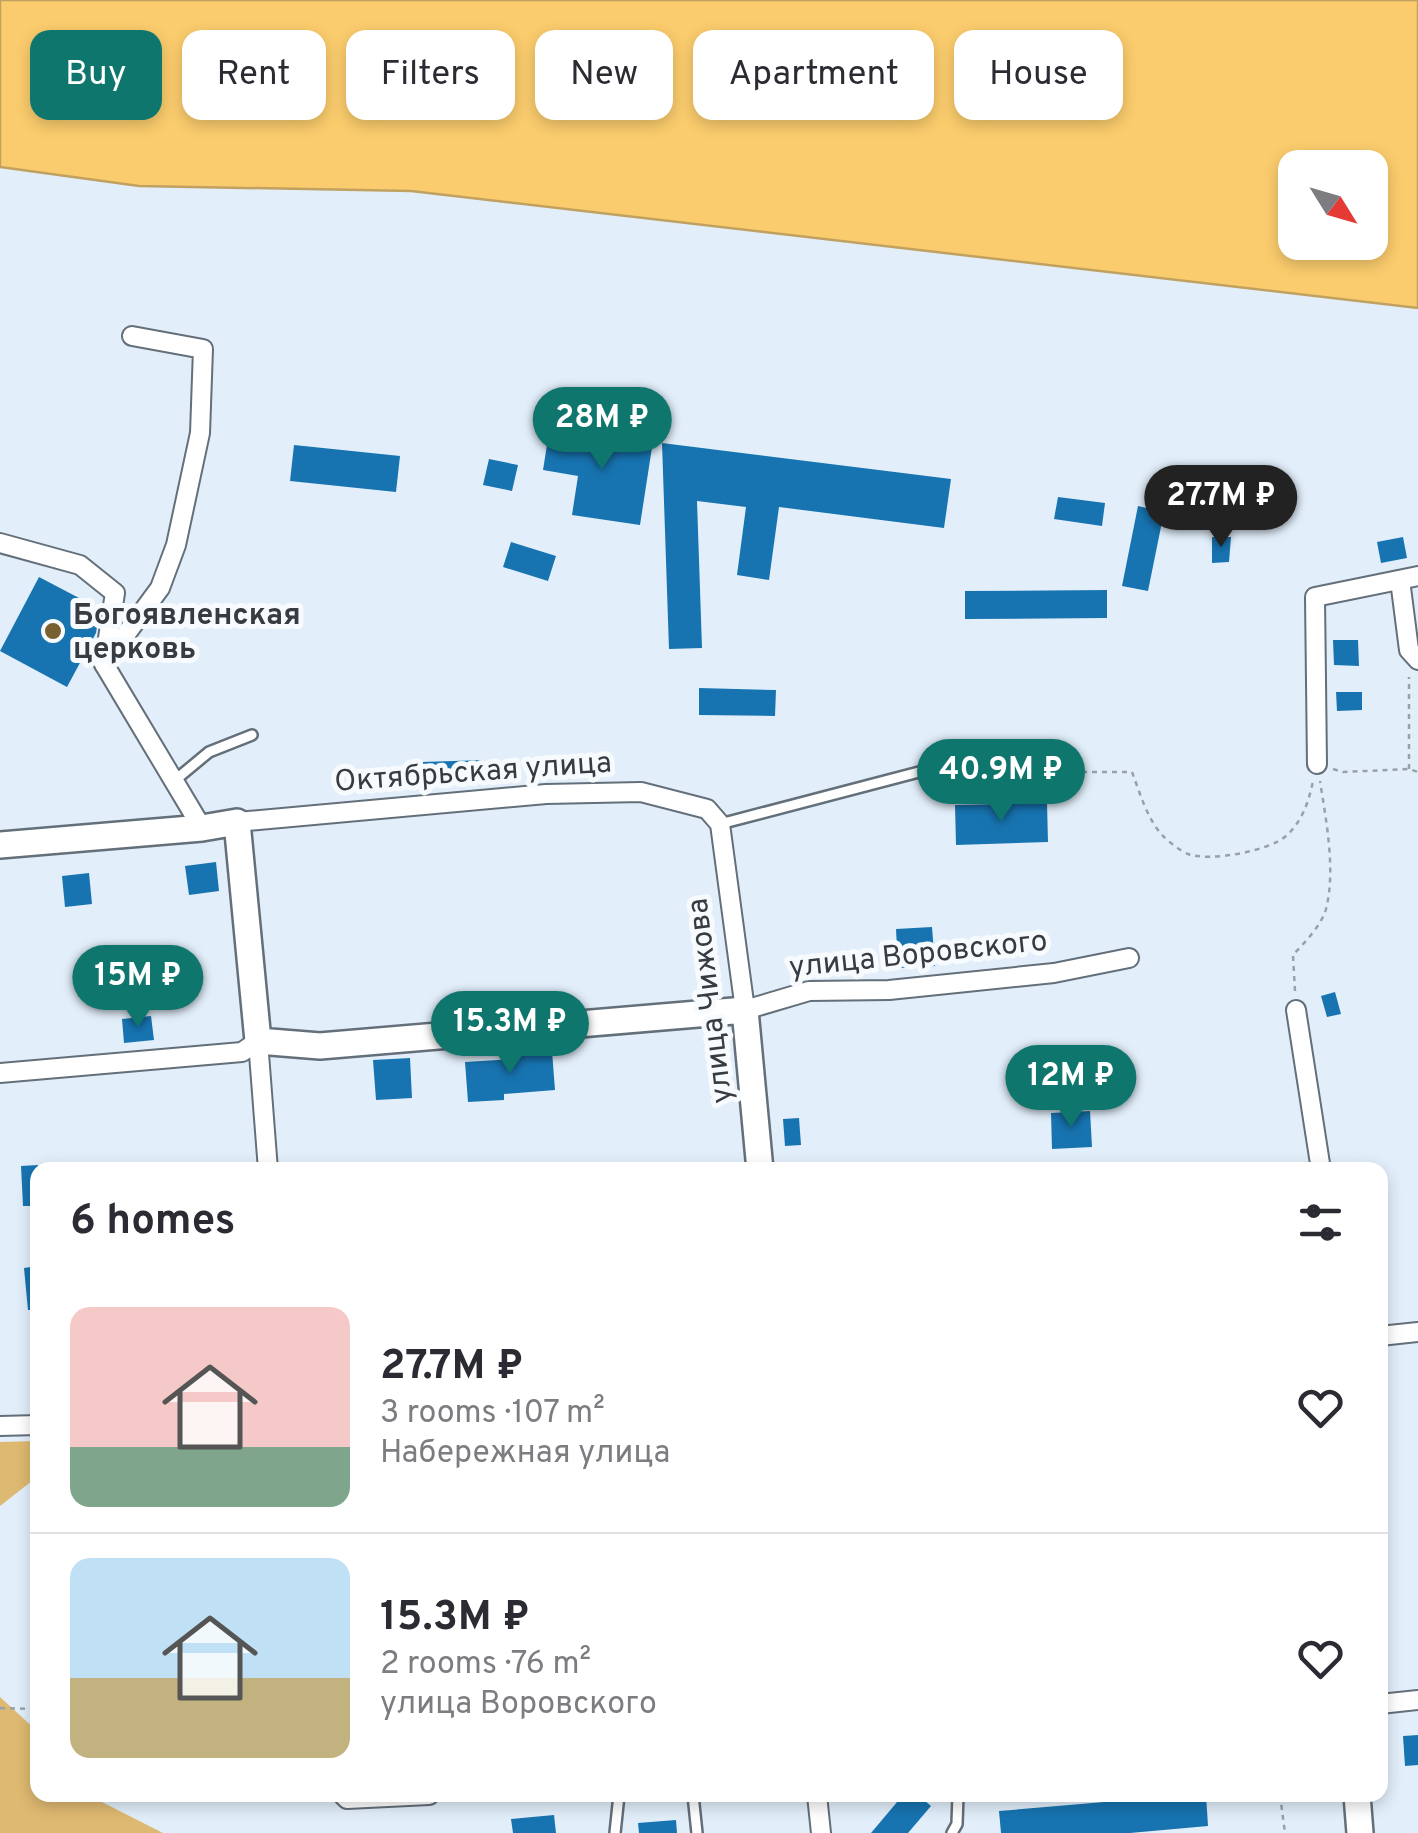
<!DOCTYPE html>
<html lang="en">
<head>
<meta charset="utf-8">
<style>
  :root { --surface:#fff; --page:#f2f2f3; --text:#2b2b33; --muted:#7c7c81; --line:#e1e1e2; --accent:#0f766e }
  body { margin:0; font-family:Overpass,sans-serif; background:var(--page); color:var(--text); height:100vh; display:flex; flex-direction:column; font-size:38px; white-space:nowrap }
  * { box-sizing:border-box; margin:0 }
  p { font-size:32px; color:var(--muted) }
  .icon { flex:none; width:55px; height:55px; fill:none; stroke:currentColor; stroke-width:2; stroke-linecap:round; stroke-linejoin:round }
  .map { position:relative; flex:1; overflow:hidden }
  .drawer { position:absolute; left:30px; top:1162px; width:1358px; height:640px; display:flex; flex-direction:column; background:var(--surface); border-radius:20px; box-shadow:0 5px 15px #0003 }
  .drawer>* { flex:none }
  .hud { position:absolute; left:30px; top:30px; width:1360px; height:90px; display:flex; gap:20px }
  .needle { width:65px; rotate:127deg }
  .controls { position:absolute; left:1278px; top:150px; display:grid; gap:20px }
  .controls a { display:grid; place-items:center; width:110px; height:110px; border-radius:20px; background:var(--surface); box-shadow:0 5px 15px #0003; font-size:50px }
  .price { position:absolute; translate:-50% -85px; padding:0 22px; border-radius:35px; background:var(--accent); color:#fff; font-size:32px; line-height:65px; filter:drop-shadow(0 2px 5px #0008) }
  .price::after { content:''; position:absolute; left:50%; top:60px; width:30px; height:22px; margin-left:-15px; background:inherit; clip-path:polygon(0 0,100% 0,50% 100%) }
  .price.active { background:#222; color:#fff }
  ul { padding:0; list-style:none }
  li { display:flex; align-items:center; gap:30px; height:250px; padding:0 40px }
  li+li { border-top:2px solid var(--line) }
  li span { display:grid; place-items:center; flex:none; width:280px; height:200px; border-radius:20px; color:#555 }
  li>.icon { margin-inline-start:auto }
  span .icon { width:120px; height:120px; fill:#fffc; stroke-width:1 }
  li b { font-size:42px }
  h2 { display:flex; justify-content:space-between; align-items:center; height:120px; padding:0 40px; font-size:42px }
  .pill { padding:0 35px; border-radius:20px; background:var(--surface); box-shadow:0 5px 15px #0003; font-size:35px; line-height:90px }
  .pill.active { background:var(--accent); color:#fff }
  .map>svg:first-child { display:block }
  .green { fill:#deb971 }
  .water { fill:#fbcc6d; stroke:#c0a160; stroke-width:2.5; fill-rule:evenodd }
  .building { fill:#1774b1 }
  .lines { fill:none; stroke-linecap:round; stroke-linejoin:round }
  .lane-casing { stroke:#636f79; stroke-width:14 }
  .street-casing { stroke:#636f79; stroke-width:22 }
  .secondary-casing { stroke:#636f79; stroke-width:30 }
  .path { stroke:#97a1aa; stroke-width:2.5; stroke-dasharray:5 5; stroke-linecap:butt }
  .lane { stroke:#fff; stroke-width:9 }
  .street { stroke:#fff; stroke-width:18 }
  .secondary { stroke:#fff; stroke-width:25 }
  .poi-dot { fill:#786031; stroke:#f8fbfd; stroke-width:4 }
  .labels { text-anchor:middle; stroke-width:10; stroke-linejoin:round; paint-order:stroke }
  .poi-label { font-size:30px; font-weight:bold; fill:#363c41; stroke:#f8fbfd; text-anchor:start }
  .street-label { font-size:30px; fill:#363c41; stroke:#f8fbfd }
</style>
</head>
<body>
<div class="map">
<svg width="1418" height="1833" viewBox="0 0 1418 1833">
  <rect width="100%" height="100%" fill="#e2effb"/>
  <g class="green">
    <path d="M37,1441V1477L0,1506V1442Z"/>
    <path d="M0,1697L37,1731L38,1795H88L163,1833H0Z"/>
  </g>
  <path class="water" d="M0,0H1418V308L411,191L139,186L0,167ZM1295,168H1370V242H1295Z"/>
  <g class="building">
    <path d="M550,426L653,441L640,525L572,515L578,476L543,470Z"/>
    <path d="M662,443L951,479L944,528L779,507L769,580L737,575L746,507L697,501L702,648L669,649Z"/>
    <path d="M294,445L400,456L396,492L290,481Z"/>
    <path d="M489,459L518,465L512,491L483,485Z"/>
    <path d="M1058,497L1105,503L1102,526L1054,519Z"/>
    <path d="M1138,506L1164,512L1148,591L1122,586Z"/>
    <path d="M1212,537H1231L1229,562L1212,563Z"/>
    <path d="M1403,537L1407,558L1381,563L1377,542Z"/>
    <path d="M511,542L556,556L548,581L503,567Z"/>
    <path d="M39,577L100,609L96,633L67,687L0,651Z"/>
    <path d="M1107,590V618L965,619V591Z"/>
    <path d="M1333,640H1358L1359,666L1334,665Z"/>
    <path d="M699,688L776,690L775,716L699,715Z"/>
    <path d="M1336,692H1362V710L1337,711Z"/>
    <path d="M485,760L487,781L421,787V762Z"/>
    <path d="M1047,803L1048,842L956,845L955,805Z"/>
    <path d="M216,862L219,891L189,895L185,866Z"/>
    <path d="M89,873L92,904L65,907L62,876Z"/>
    <path d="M932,927L935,966L898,968L896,929Z"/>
    <path d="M1335,992L1341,1014L1327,1017L1321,996Z"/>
    <path d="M151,1016L154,1040L124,1043L122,1019Z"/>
    <path d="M552,1051L555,1090L504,1094V1100L468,1102L465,1062L516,1059V1053Z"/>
    <path d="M410,1058L412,1098L376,1100L373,1060Z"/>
    <path d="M1090,1111L1092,1147L1052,1149L1051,1113Z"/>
    <path d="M799,1118L801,1145L785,1146L783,1119Z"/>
    <path d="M38,1165V1206H23L21,1166Z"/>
    <path d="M38,1266V1310H28L24,1268Z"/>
    <path d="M1418,1735V1765L1405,1766L1403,1736Z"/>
    <path d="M903,1795H918L931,1806L908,1833H871Z"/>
    <path d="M1187,1795H1206L1208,1826L1130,1833H1001L999,1811Z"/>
    <path d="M554,1815L556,1833H513L511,1819Z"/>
    <path d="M676,1820L677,1833H639L638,1823Z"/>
  </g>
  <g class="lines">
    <defs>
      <g id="lane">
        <path d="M174,781L209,752L252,735"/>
        <path d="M720,824L942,766L1071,771"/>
        <path d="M216,1795H301"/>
        <path d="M693,1795L697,1833"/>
        <path d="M615,1833L619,1795"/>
        <path d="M952,1833L957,1824L958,1795"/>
      </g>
      <g id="street">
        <path d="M0,543L80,565L115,593L104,664L202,828"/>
        <path d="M1400,580L1409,650L1418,660"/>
        <path d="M104,664L160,588L176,545L200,433L203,349L132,336"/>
        <path d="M1317,764L1315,597L1418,576"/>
        <path d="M237,822L546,794L641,792L707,809L720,824L745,1010L809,991L889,990L1054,973L1129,958"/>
        <path d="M1296,1010L1321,1170"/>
        <path d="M0,1073L242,1052L258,1041L268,1170"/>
        <path d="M1380,1336L1418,1332"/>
        <path d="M0,1426L38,1425"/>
        <path d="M1380,1704L1418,1700"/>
        <path d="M343,1795L347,1799L429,1795"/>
        <path d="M817,1795L821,1833"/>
      </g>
      <g id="secondary">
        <path d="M0,845L202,828L237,822L258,1041L320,1046L745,1010L760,1170"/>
        <path d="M1357,1795L1360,1833"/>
      </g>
    </defs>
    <use href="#lane" class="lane-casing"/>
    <use href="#street" class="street-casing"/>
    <use href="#secondary" class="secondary-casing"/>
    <g class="path">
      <path d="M1333,769L1343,772L1409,769L1418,772"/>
      <path d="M1409,769V677"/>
      <path d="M1082,772H1132C1140,793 1147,819 1163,836C1168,841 1180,851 1188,854C1210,862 1269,851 1286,836C1302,822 1309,801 1313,781"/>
      <path d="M1295,991L1293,955C1305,942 1321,926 1326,909C1336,870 1326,820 1320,781"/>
      <path d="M0,1708L38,1709"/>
      <path d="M1280,1795L1285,1833"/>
    </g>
    <use href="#lane" class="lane"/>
    <use href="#street" class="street"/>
    <use href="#secondary" class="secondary"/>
  </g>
  <circle class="poi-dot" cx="53" cy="631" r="10"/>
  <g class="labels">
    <g class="poi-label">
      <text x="73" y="624">Богоявленская<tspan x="73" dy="34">церковь</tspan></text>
    </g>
    <g class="street-label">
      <text transform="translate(473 771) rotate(-4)" y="10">Октябрьская улица</text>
      <text transform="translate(918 953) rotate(-6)" y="10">улица Воровского</text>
      <text transform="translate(709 1001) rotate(-97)" y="10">улица Чижова</text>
    </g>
  </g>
</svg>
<div class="controls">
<a><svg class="needle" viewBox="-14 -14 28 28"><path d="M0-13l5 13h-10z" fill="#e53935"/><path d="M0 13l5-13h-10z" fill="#7c7c81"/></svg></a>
</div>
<b class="price" style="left:602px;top:472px">28M ₽</b>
<b class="price active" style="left:1221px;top:550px">27.7M ₽</b>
<b class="price" style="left:1001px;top:824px">40.9M ₽</b>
<b class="price" style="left:138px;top:1030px">15M ₽</b>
<b class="price" style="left:510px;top:1076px">15.3M ₽</b>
<b class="price" style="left:1071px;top:1130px">12M ₽</b>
<div class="hud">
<a class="pill active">Buy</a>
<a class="pill">Rent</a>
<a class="pill">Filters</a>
<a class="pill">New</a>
<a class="pill">Apartment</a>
<a class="pill">House</a>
</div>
<section class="drawer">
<h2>6 homes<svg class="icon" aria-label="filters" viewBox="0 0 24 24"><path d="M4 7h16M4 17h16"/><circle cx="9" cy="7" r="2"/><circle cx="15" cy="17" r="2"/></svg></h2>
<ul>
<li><span style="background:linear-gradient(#f6c9c9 70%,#7fa58c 0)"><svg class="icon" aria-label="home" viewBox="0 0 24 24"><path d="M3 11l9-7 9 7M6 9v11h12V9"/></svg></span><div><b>27.7M ₽</b><p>3 rooms · 107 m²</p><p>Набережная улица</p></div><svg class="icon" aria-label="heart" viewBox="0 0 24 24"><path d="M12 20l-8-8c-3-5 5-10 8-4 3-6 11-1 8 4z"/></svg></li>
<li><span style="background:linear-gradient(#bfe0f5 60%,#c2b280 0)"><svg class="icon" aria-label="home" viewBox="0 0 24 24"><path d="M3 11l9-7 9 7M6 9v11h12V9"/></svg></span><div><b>15.3M ₽</b><p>2 rooms · 76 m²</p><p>улица Воровского</p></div><svg class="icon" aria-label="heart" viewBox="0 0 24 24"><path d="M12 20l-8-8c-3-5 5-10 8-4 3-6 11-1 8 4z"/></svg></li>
</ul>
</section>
</div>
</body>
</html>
